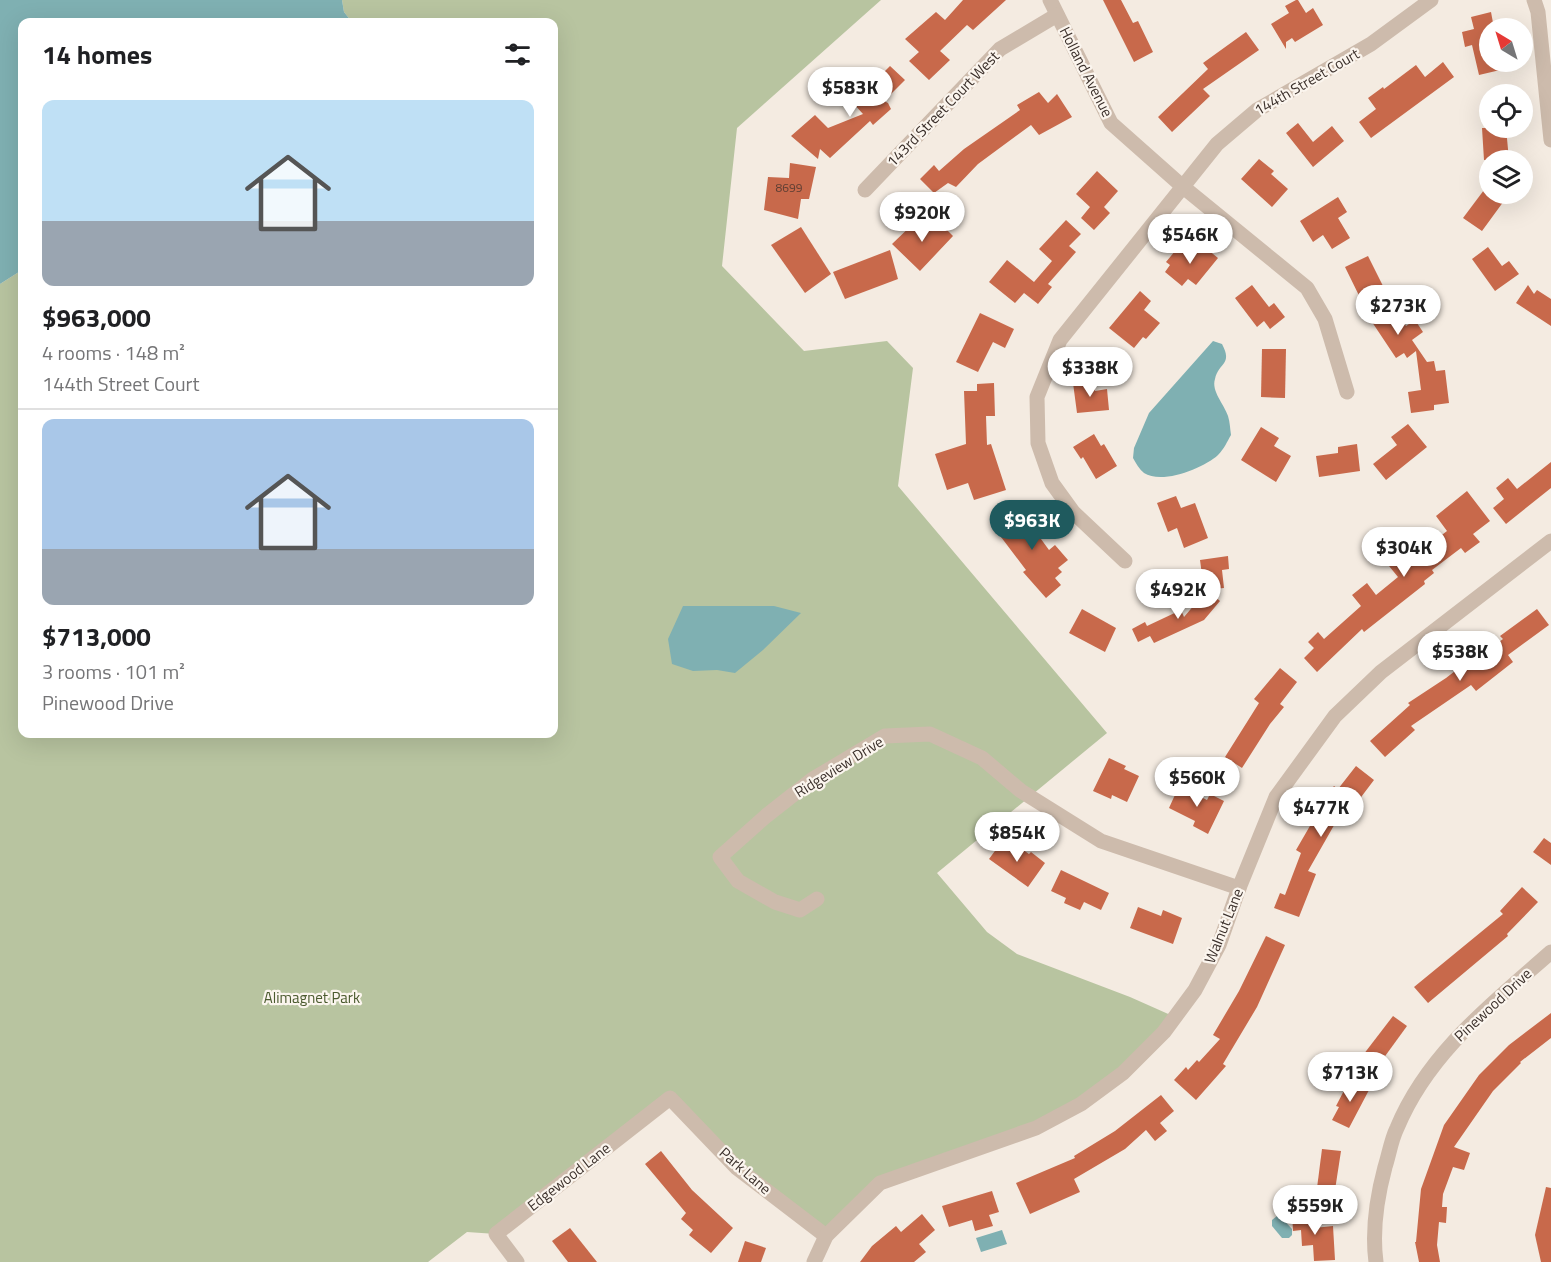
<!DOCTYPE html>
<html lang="en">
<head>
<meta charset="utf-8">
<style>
  :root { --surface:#fff; --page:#f2f2f2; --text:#202124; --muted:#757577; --line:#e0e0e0; --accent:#1f5a5e }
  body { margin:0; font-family:"Titillium Web",sans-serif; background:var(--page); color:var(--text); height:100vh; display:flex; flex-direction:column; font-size:22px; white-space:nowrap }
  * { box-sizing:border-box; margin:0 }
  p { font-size:20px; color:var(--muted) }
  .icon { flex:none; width:33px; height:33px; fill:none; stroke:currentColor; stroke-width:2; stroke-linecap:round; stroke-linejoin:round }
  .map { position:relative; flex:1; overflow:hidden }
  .side { position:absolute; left:18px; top:18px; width:540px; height:720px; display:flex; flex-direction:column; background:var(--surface); border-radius:12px; box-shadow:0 6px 24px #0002 }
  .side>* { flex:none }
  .needle { width:39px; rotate:322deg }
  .tools { position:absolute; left:1479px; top:18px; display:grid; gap:12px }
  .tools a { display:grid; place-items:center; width:54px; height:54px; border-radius:50%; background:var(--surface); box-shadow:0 6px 24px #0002; font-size:30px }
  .price { position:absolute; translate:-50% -51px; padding:0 14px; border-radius:21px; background:#fff; color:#222; font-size:20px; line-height:39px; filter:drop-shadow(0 2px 3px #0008) }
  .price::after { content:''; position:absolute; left:50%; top:36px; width:18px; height:14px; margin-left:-9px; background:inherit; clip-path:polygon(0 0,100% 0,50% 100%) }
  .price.current { background:var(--accent); color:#fff }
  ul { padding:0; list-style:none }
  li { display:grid; align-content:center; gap:12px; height:318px; padding:0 24px }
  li+li { border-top:2px solid var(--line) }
  li span { display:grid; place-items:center; height:186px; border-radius:12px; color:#555 }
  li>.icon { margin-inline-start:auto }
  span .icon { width:108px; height:108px; fill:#fffc; stroke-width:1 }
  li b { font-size:26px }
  h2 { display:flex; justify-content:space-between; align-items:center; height:72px; padding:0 24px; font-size:26px }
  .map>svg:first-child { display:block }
  .green { fill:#b8c4a0 }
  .water { fill:#7fb0b2 }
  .building { fill:#c8694b }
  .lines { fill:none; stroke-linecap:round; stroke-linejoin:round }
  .minor { stroke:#cdbbac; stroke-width:15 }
  .labels { text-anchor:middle; stroke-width:4.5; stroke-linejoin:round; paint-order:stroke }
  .number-label { font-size:12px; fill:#5e3e33 }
  .street-label { font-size:15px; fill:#3b302b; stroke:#fbf5ee }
  .park-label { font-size:15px; fill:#4a5a2e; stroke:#fbf5ee }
</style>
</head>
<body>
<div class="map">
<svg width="1551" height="1262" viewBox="0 0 1551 1262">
  <rect width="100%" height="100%" fill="#f4ebe1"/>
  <path class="green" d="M342,0H881L737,128L722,266L804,351L887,341L913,368L898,486L1107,733L937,873L987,932L1017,954L1130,997L1175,1017L1081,1104L880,1183L826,1236L737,1168L670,1098L496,1234L467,1232L428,1262H0V284L22,270V734H554V22H352L344,12Z"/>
  <g class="water">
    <path d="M0,0H342L344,12L352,22H22V270L0,284Z"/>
    <path d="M1213,341L1222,344C1233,365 1219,362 1215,379C1211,391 1224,404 1228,416C1230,422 1230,429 1231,435C1227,442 1224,449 1218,455C1204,468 1162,485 1144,473C1139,469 1136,463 1133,458L1134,448L1149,413Z"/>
    <path d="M683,606H774L801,613L763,650L735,673L717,670L693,671L672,664L668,639Z"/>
    <path d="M1277,1216H1280L1292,1229V1235L1289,1238H1282L1272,1226V1220Z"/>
    <path d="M1002,1230L1007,1244L981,1252L976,1238Z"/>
  </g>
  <g class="building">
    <path d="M963,0H1006L973,30L967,25L940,51L950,60L929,80L909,61L919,52L905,39L936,12L945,20Z"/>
    <path d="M1103,0H1121L1133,23L1138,21L1153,52L1134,62Z"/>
    <path d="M1296,0H1298L1306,13L1313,8L1323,25L1295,42L1292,38L1286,42V49L1271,24L1289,13L1285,6Z"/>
    <path d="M1491,12L1494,28H1490V62H1517V66L1479,75L1472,45L1465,47L1462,32L1474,29L1471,17Z"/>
    <path d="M1246,32L1259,50L1203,89L1210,96L1172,132L1158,117L1208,69L1203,63Z"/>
    <path d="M1443,62L1454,77L1371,138L1359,122L1376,109L1368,98L1383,87L1384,89L1416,65L1425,77Z"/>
    <path d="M890,66L905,80L884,101L888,103L891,109L873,125L870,121L830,158L820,149L818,159L791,136L815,115L828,128L863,114L853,103Z"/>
    <path d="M1039,92L1048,103L1057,94L1072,117L1039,135L1031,125L978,164L956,187L948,183L934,193L920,179L934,165L939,171L964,149L1020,110L1017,105Z"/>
    <path d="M1298,123L1313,142L1332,126L1344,141L1313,167L1286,133Z"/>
    <path d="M1482,128H1506L1509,160H1484Z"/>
    <path d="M1259,159L1274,171L1271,174L1288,189L1272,207L1241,179Z"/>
    <path d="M790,163L816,167L809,199H801L798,219L764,210L768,177L789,178Z"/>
    <path d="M1097,171L1118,191L1104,207L1110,213L1094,230L1081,218L1090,207L1076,194Z"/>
    <path d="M1490,182V194H1509L1482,231L1463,218Z"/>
    <path d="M1338,197L1347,212L1338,218L1350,238L1332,249L1323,235L1313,242L1300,221Z"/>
    <path d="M937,220L953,236L920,271L892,244L916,221L925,231Z"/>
    <path d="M1066,220L1081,234L1069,246L1076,252L1048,284L1052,287L1038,304L1024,293L1015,303L989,282L1007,260L1034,282L1052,261L1039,249Z"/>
    <path d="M801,227L831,274L805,293L771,245Z"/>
    <path d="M1180,245L1193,256L1202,245L1218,258L1196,285L1188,279L1182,286L1165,272L1170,265L1166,262Z"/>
    <path d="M1488,247L1502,266L1509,261L1519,274L1495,291L1472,259Z"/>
    <path d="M890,250L898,279L845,299L833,272Z"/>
    <path d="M1368,256L1387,294L1385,295L1406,326L1415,320L1423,332L1412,340L1427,362L1434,361L1436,371L1445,370L1449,403L1434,405V410L1411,413L1408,392L1421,390L1416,351L1407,358L1404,353L1396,358L1372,322L1345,267Z"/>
    <path d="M1252,285L1269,307L1274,303L1285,317L1270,329L1264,321L1257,327L1235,298Z"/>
    <path d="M1528,285L1534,294L1537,290L1551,299V326L1516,303Z"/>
    <path d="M1140,291L1151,301L1144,310L1160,323L1146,339L1143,337L1134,348L1109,328Z"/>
    <path d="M980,313L1014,329L1005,348L993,342L978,372L956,362Z"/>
    <path d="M1262,349H1286L1285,398L1261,397Z"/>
    <path d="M1094,380L1095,391L1107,389L1109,410L1077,413L1073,383Z"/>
    <path d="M994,383L995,416H986L987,445L991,444L1006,490L974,500L968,483L947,490L935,454L966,444L964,391H977V384Z"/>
    <path d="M1408,424L1427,447L1386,480L1373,464L1397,445L1391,437Z"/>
    <path d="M1261,427L1279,438L1274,446L1291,456L1276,482L1241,460Z"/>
    <path d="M1094,434L1101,446L1104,444L1117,466L1096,479L1083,457L1081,459L1073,447Z"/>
    <path d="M1357,444L1360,471L1319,477L1316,456L1338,453V447Z"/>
    <path d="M1551,462V488L1506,524L1493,508L1504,499L1496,488L1508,478L1517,489Z"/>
    <path d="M1467,491L1490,521L1473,534L1480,542L1465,553L1461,548L1432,570L1434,573L1424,581L1425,584L1364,632L1362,629L1317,672L1304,658L1314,648L1308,642L1318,632L1324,639L1361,606L1352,595L1367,583L1376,595L1398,577L1389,566L1403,554L1408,561L1447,531L1436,516Z"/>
    <path d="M1176,496L1181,508L1195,503L1208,538L1184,548L1177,528L1168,532L1157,503Z"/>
    <path d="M1014,502L1049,550L1055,545L1068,560L1058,568L1062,572L1055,578L1061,585L1046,598L1023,572L1026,570L1001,537L1010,530L998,514Z"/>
    <path d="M1228,556L1229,569L1222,570L1224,588L1204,590L1200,560Z"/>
    <path d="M1207,590L1220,601L1204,620L1154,643L1150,636L1138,642L1132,629L1145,622L1147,626L1181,610L1184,617Z"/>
    <path d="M1082,609L1116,628L1105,652L1069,633Z"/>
    <path d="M1537,609L1549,625L1508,655L1513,662L1476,691L1471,685L1411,726L1415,730L1385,757L1370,741L1410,705L1408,703L1446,678L1472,658L1474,661L1503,639L1500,636Z"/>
    <path d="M1280,668L1297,682L1280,704L1284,707L1270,724L1242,768L1225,757L1259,703L1254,699Z"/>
    <path d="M1109,758L1126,766L1124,769L1139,776L1127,802L1112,795L1111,799L1093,791Z"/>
    <path d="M1356,766L1374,780L1346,817L1341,813L1308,871L1316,874L1299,917L1274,908L1280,893L1285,895L1301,853L1296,850L1325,800L1323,799L1334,786L1338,789Z"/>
    <path d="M1179,786L1207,800L1210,794L1224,801L1208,834L1193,826L1195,821L1169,808Z"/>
    <path d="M1544,838L1551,843V865L1533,852Z"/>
    <path d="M1003,840L1014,848L1016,845L1029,854L1031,852L1045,863L1028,887L989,859Z"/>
    <path d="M1061,870L1109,893L1101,910L1084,902L1080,910L1064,903L1066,898L1051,891Z"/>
    <path d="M1522,887L1538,902L1507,934L1508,936L1428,1003L1414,987L1503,914L1500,911Z"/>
    <path d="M1138,907L1161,916L1163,910L1182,918L1173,944L1130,928Z"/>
    <path d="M1266,936L1285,945L1257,1007L1223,1064L1226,1066L1196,1100L1174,1080L1186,1067L1188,1070L1197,1060L1199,1062L1220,1039L1213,1035L1239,991Z"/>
    <path d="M1551,1013V1038L1520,1062L1521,1063L1493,1091L1454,1147L1470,1153L1464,1170L1453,1167L1443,1194L1442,1207H1447L1446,1223L1439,1222L1437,1245L1440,1262H1419L1415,1242H1416L1421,1189L1444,1125L1479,1075L1509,1045Z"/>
    <path d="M1393,1016L1407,1026L1375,1070L1360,1059Z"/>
    <path d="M1350,1079L1369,1090L1349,1128L1332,1120L1339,1107L1336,1106Z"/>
    <path d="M1161,1095L1174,1111L1160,1123L1167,1131L1155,1141L1146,1130L1125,1149L1074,1179L1080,1192L1030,1214L1016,1183L1075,1158L1074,1156L1115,1131Z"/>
    <path d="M1322,1149L1341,1151L1335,1190L1317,1188Z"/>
    <path d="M661,1151L692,1190L733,1228L711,1253L689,1235L693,1230L681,1219L686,1213L645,1164Z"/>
    <path d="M1546,1187L1551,1188V1262H1541L1535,1235Z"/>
    <path d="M992,1191L999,1212L989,1215L993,1226L975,1231L972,1220L949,1227L942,1206Z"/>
    <path d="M1313,1212L1314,1228L1333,1226L1335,1260L1314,1261L1313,1245L1302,1246L1301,1230L1293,1231L1292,1213Z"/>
    <path d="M922,1214L935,1230L919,1244L926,1252L914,1262H860L872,1246L896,1226L901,1232Z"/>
    <path d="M570,1228L597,1262H568L552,1241Z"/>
    <path d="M745,1241L766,1248L761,1262H738Z"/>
  </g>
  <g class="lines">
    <g class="minor">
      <path d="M1050,0L1111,123L1182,186L1307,288L1325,319L1347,392"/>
      <path d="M1534,0L1538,12L1551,140"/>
      <path d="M865,190L1000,49L1057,15"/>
      <path d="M1125,561L1073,512L1052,483L1038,443L1037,397L1060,340L1217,144L1257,110L1371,44L1431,0"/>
      <path d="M817,899L800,910L775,902L738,881L720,857L766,816L813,779L885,736L930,734L982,758L1021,791L1101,841L1239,888"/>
      <path d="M517,1262L496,1234L670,1098L737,1168L826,1236"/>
      <path d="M814,1262L826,1236L880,1183L1036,1128L1081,1104L1123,1073L1164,1032L1195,990L1219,945L1239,888L1276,797L1335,716L1381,672L1551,541"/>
      <path d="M1376,1262C1372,1232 1377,1197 1385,1167C1389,1155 1391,1140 1397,1128C1428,1053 1492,1004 1551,952"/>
    </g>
  </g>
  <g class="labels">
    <g class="number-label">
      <text x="789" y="192">8699</text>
    </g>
    <g class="street-label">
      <text transform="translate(1086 72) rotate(63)" y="5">Holland Avenue</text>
      <text transform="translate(1307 82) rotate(-30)" y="5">144th Street Court</text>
      <text transform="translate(943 109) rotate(-46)" y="5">143rd Street Court West</text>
      <text transform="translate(839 767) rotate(-32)" y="5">Ridgeview Drive</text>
      <text transform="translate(1224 926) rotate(-68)" y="5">Walnut Lane</text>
      <text transform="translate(1493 1005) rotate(-43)" y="5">Pinewood Drive</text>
      <text transform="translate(745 1171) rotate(41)" y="5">Park Lane</text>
      <text transform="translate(569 1177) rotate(-38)" y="5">Edgewood Lane</text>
    </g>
    <g class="park-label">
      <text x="312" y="1003">Alimagnet Park</text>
    </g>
  </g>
</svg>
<div class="tools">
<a><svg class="needle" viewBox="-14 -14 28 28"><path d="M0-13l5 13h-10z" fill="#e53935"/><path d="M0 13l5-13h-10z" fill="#757577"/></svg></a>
<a><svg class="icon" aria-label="locate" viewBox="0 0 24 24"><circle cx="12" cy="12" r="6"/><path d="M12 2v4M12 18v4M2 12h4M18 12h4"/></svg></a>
<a><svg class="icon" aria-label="layers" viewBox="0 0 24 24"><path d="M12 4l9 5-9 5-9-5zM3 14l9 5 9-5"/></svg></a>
</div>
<b class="price" style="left:850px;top:118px">$583K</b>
<b class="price" style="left:922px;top:243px">$920K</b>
<b class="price" style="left:1190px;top:265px">$546K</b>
<b class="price" style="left:1398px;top:336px">$273K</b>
<b class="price" style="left:1090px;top:398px">$338K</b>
<b class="price current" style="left:1032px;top:551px">$963K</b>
<b class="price" style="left:1404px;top:578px">$304K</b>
<b class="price" style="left:1178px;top:620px">$492K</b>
<b class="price" style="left:1460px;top:682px">$538K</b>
<b class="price" style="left:1197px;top:808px">$560K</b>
<b class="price" style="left:1321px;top:838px">$477K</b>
<b class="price" style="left:1017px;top:863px">$854K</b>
<b class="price" style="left:1350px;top:1103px">$713K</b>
<b class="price" style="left:1315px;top:1236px">$559K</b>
<section class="side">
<h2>14 homes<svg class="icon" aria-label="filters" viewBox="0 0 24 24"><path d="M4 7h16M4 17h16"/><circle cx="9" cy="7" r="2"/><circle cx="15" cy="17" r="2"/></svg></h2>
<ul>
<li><span style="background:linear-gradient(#bfe0f5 65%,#9aa5b1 0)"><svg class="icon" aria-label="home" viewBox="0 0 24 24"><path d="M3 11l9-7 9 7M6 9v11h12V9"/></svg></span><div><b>$963,000</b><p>4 rooms · 148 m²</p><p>144th Street Court</p></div></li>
<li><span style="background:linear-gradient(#a9c7e8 70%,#9aa5b1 0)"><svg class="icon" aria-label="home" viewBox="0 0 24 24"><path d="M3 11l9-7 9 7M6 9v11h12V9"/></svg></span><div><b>$713,000</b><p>3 rooms · 101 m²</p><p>Pinewood Drive</p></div></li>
</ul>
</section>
</div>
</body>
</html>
